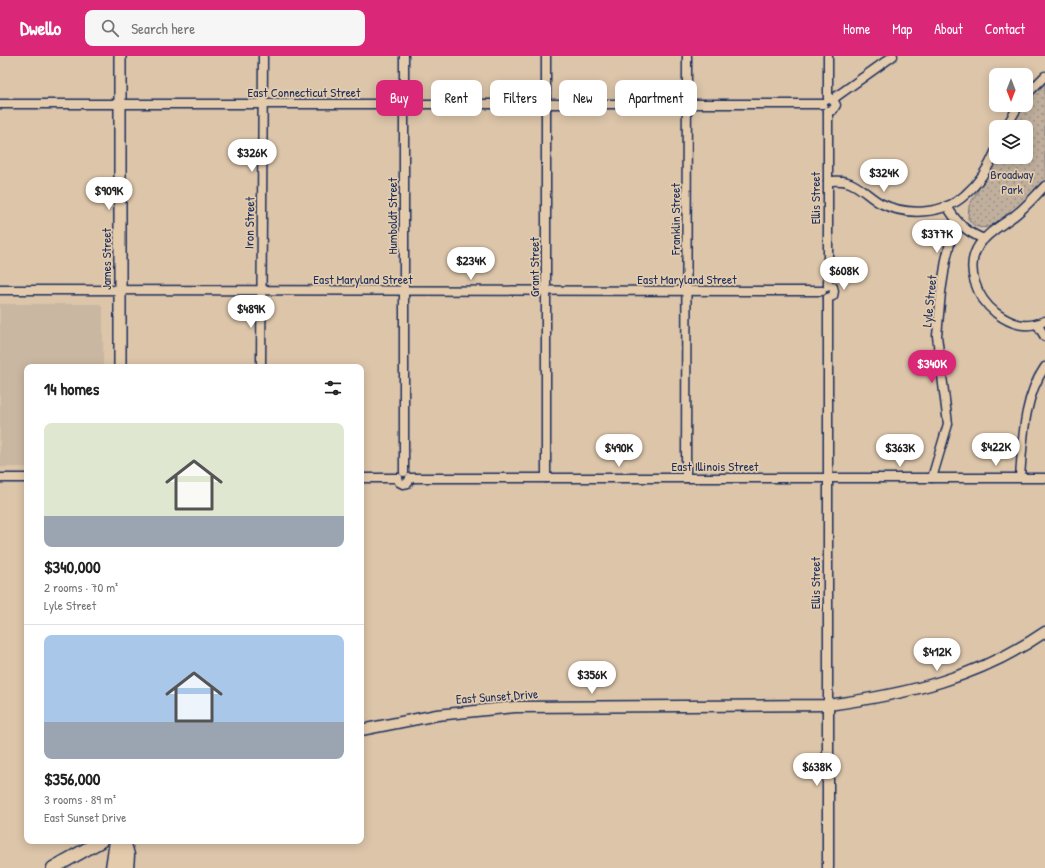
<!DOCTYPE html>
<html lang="en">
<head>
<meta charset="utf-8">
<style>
  :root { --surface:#fff; --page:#f6f6f6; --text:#222; --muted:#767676; --line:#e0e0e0; --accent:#db2777 }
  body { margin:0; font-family:"Patrick Hand",sans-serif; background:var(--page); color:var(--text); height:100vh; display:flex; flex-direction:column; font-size:15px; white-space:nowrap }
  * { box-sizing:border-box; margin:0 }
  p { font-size:13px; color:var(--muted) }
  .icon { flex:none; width:22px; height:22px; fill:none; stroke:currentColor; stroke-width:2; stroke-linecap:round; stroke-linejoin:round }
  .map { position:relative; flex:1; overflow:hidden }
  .sheet { position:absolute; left:24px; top:308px; width:340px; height:480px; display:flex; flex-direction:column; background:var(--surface); border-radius:8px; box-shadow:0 2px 10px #0003 }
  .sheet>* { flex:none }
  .guide { position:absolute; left:376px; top:24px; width:380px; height:36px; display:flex; gap:8px }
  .needle { width:26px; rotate:180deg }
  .buttons { position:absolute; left:989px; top:12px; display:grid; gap:8px }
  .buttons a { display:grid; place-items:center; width:44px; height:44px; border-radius:8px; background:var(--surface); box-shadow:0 2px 10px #0003; font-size:20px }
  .price { position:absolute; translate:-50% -34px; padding:0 9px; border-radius:14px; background:#fff; color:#222; font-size:13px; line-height:26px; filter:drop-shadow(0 1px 2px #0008) }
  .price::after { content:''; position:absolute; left:50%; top:24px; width:12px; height:9px; margin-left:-6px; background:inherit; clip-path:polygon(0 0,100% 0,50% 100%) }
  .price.active { background:var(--accent); color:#fff }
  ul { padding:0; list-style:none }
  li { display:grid; align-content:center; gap:8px; height:212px; padding:0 20px }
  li+li { border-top:1px solid var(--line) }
  li span { display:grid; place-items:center; height:124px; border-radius:8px; color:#555 }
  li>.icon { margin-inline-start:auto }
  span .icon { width:72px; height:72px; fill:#fffc; stroke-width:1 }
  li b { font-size:17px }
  h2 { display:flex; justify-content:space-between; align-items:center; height:48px; padding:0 20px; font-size:17px }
  .tag { padding:0 14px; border-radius:8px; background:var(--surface); box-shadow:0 2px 10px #0003; font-size:14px; line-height:36px }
  .tag.active { background:var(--accent); color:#fff }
  header { display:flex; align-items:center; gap:24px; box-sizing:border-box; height:56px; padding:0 20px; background:var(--accent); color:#fff }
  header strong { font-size:19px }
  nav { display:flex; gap:22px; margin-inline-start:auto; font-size:14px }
  .search { width:280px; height:36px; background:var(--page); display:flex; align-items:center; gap:10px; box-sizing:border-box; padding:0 14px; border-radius:8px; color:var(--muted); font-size:15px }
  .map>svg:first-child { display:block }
  .built { fill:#cab7a2 }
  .park { fill:url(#park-dots); stroke:#6e6f7e }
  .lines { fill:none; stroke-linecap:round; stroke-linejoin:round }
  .minor-casing { stroke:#1b2f5e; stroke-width:11 }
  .tertiary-casing { stroke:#1b2f5e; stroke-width:13 }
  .secondary-casing { stroke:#1b2f5e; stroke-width:14 }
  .primary-casing { stroke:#1b2f5e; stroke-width:15 }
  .motorway-casing { stroke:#1b2f5e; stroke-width:17 }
  .minor { stroke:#e4cbac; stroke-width:8 }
  .tertiary { stroke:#e4cbac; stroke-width:10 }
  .secondary { stroke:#e4cbac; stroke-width:11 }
  .primary { stroke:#e4cbac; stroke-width:12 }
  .motorway { stroke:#e4cbac; stroke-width:14 }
  .labels { text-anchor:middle; stroke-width:3.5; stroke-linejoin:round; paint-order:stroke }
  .street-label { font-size:13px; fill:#1b2f5e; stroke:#e4cbac }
  .park-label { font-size:13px; fill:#2c3c64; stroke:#e4cbac }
</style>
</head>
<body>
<header>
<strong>Dwello</strong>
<div class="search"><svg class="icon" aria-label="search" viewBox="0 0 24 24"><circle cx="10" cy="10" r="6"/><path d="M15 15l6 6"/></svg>Search here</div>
<nav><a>Home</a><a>Map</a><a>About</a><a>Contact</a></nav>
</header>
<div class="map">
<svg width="1045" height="812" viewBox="0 0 1045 812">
  <defs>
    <pattern id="park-dots" width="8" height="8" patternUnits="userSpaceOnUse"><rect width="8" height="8" fill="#c0af9d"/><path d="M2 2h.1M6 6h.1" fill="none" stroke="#9b8f83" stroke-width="1.8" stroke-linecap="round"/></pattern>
  </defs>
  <rect width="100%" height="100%" fill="#dcc5a9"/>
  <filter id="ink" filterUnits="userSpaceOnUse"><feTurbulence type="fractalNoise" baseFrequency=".025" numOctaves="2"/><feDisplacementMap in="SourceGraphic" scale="8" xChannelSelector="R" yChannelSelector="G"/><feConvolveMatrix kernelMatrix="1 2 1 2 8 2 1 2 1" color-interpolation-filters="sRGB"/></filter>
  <g filter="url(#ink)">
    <path class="built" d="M0,248H100L103,253V311H27V411H0Z"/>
    <path class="park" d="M1045,25V126C1032,140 984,193 968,162L969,150L997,101H1026V71H1011L1031,39Z"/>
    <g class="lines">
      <defs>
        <g id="minor">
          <path d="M404,0V416"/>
          <path d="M1026,39L1045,20"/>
          <path d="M828,43V0"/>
          <path d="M833,44L837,40L893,0"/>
          <path d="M0,48H823"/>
          <path d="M828,55L833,54L836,49L833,44L829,43"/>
          <path d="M1006,71L1019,49"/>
          <path d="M828,125C834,125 841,124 847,126C859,129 869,141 880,147C906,160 943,159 965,139C979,127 989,111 996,94"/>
          <path d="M1045,130C1035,140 1026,151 1014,160C1002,169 988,176 979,189C964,212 977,242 996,257C1012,269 1027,273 1045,265"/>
          <path d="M947,150C956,166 966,176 984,183"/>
          <path d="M828,230V55"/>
          <path d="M828,230L833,231L834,235L833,240L828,242"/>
          <path d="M0,234L822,235"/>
          <path d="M828,242V649"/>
          <path d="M1037,268L1045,281"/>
          <path d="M261,311L263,0"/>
          <path d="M1020,421C1023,385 1023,342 1045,311"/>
          <path d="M0,422H27"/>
          <path d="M361,422H398"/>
          <path d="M398,422L399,426L403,428L408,427L410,422"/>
          <path d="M410,422H1045"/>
          <path d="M546,422V0"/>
          <path d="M686,422L687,0"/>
          <path d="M932,422L948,368L937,280L941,236L946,204L951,183L957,166"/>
        </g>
        <g id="tertiary">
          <path d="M361,674L437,659L515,651L828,649C908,638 978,622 1045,576"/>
          <path d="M828,812V649"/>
        </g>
        <path id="secondary" d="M120,311V0"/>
        <path id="primary" d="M53,812L101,785"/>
        <g id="motorway">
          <path d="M123,785L127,799L126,812"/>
          <path d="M113,812L117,785"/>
        </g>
      </defs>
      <use href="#minor" class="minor-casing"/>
      <use href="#tertiary" class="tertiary-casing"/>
      <use href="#secondary" class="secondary-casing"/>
      <use href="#primary" class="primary-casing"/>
      <use href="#motorway" class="motorway-casing"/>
      <use href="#minor" class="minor"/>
      <use href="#tertiary" class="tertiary"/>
      <use href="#secondary" class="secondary"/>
      <use href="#primary" class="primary"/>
      <use href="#motorway" class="motorway"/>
    </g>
  </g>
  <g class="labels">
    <g class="street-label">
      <text x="304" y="41">East Connecticut Street</text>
      <text transform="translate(815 142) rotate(-90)" y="5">Ellis Street</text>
      <text transform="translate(392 160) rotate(-90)" y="5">Humboldt Street</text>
      <text transform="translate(675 163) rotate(-90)" y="5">Franklin Street</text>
      <text transform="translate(249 167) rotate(-89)" y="5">Iron Street</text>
      <text transform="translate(106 203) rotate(-90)" y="5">James Street</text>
      <text transform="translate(534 211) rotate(-90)" y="5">Grant Street</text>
      <text x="363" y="228">East Maryland Street</text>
      <text x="687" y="228">East Maryland Street</text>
      <text transform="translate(929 245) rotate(-84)" y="5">Lyle Street</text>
      <text x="715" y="415">East Illinois Street</text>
      <text transform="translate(815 527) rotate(-90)" y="5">Ellis Street</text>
      <text transform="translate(497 640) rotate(-4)" y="5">East Sunset Drive</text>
    </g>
    <g class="park-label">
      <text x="1012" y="123">Broadway<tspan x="1012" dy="15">Park</tspan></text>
    </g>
  </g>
</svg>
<div class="buttons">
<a><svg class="needle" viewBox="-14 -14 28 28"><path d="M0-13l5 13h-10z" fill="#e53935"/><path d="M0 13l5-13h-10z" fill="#767676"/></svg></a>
<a><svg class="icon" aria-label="layers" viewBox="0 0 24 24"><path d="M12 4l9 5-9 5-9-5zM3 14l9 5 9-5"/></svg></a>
</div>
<b class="price" style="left:252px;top:117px">$326K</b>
<b class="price" style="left:884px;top:137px">$324K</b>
<b class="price" style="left:109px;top:155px">$909K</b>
<b class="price" style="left:937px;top:198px">$377K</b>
<b class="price" style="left:471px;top:225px">$234K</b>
<b class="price" style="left:844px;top:235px">$608K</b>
<b class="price" style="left:251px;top:273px">$489K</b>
<b class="price active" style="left:932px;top:328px">$340K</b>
<b class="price" style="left:996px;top:411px">$422K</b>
<b class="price" style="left:619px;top:412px">$490K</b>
<b class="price" style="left:900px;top:412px">$363K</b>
<b class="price" style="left:937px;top:616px">$412K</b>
<b class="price" style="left:592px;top:639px">$356K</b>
<b class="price" style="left:817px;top:731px">$638K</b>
<div class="guide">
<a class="tag active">Buy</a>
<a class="tag">Rent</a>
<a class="tag">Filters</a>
<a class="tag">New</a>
<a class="tag">Apartment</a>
</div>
<section class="sheet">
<h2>14 homes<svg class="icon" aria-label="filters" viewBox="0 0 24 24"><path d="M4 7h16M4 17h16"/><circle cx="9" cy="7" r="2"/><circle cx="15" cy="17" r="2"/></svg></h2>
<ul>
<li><span style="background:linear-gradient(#dfe7d0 75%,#9aa5b1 0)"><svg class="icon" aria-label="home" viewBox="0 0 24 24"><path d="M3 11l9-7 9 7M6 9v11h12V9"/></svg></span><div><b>$340,000</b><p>2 rooms · 70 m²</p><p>Lyle Street</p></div></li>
<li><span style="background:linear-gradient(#a9c7e8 70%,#9aa5b1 0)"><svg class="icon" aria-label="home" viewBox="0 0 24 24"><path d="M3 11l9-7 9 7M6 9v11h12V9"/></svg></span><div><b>$356,000</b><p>3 rooms · 89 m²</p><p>East Sunset Drive</p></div></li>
</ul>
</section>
</div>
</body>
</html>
